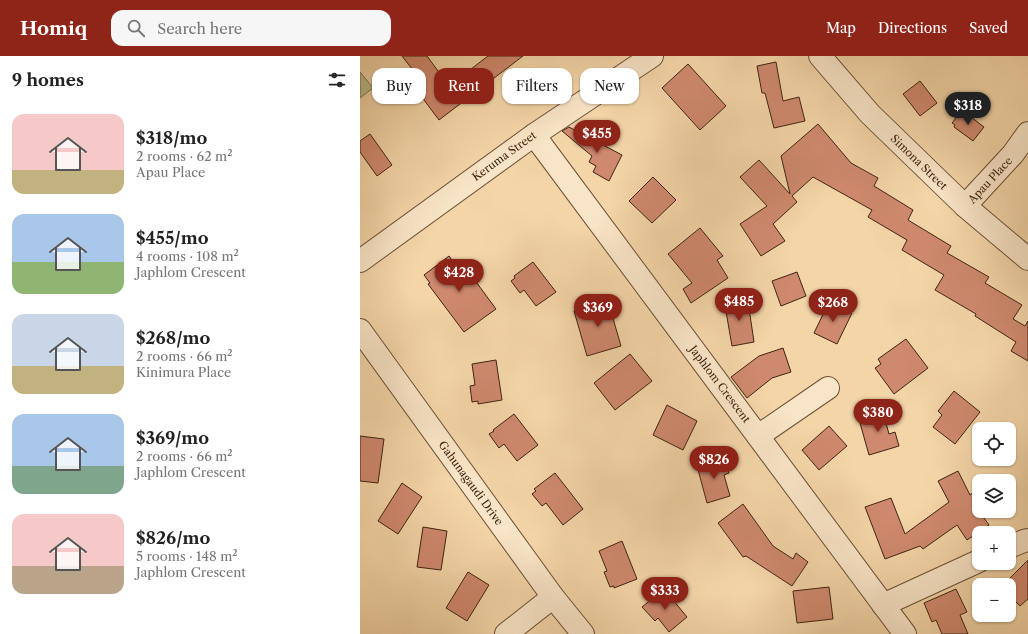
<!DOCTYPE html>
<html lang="en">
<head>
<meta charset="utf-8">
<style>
  :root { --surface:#fff; --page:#f6f6f6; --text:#222; --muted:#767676; --accent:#8f2418 }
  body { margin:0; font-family:"Libre Caslon Text",serif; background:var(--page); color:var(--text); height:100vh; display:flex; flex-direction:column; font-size:15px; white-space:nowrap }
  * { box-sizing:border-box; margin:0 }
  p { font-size:13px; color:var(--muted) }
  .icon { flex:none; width:22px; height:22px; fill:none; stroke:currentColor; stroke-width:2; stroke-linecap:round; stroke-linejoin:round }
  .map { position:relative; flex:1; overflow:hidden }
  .panel { display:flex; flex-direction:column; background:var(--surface); width:360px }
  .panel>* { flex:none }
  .banner { position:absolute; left:12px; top:12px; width:380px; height:36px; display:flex; gap:8px }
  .fabs { position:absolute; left:612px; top:366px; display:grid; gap:8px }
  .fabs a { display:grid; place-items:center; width:44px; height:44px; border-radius:8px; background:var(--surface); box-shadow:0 1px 3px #0004; font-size:20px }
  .price { position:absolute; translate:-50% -34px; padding:0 9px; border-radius:14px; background:var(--accent); color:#fff; font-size:13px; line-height:26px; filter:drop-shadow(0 1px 2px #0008) }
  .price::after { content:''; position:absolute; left:50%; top:24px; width:12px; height:9px; margin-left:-6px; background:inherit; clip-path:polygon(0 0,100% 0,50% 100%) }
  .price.selected { background:#222; color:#fff }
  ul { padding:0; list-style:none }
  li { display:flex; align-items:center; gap:12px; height:100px; padding:0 12px }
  li span { display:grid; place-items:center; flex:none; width:112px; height:80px; border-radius:12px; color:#555 }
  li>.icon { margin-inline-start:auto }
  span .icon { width:48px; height:48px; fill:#fffc; stroke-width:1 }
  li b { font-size:17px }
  h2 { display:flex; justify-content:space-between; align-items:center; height:48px; padding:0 12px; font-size:17px }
  .chip { padding:0 14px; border-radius:12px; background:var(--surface); box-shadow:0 1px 3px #0004; font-size:14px; line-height:36px }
  .chip.selected { background:var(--accent); color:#fff }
  header { display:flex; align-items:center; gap:24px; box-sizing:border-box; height:56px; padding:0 20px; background:var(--accent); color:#fff }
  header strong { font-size:19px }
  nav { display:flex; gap:22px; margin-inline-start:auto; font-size:14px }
  .search { width:280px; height:36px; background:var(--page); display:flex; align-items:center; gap:10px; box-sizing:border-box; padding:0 14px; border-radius:12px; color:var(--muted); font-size:15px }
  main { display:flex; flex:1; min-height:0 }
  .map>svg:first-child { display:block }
  .green { fill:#bbbd88; stroke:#7c704d }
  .building { fill:#cf896e; stroke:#3e2412 }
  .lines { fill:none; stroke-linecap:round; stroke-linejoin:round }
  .minor-casing { stroke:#6c5038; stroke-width:24 }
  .minor { stroke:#f8e4c6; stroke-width:22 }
  .labels { text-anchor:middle; stroke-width:3.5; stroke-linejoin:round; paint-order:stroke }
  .street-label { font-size:11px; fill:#3e2412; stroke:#f8e4c6 }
</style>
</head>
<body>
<header>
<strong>Homiq</strong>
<div class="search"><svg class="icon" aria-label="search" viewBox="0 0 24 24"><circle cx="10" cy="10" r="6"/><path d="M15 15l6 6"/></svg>Search here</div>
<nav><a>Map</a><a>Directions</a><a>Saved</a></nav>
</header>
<main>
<section class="panel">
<h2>9 homes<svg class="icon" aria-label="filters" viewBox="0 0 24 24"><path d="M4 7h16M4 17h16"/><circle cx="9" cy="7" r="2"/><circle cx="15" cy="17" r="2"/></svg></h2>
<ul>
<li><span style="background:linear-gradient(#f6c9c9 70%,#c2b280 0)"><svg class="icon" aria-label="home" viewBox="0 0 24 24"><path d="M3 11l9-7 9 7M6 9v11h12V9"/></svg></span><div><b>$318/mo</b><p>2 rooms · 62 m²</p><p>Apau Place</p></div></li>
<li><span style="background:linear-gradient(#a9c7e8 60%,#8fb573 0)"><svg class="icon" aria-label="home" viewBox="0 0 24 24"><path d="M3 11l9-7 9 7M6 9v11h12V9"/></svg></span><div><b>$455/mo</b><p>4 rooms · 108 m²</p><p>Japhlom Crescent</p></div></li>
<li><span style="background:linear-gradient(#c9d6e8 65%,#c2b280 0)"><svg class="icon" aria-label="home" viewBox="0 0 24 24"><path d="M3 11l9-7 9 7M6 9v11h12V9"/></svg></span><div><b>$268/mo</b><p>2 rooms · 66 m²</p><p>Kinimura Place</p></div></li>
<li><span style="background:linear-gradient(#a9c7e8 65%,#7fa58c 0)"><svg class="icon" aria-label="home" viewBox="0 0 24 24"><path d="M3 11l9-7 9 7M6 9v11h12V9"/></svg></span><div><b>$369/mo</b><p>2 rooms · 66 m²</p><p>Japhlom Crescent</p></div></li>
<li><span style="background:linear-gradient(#f6c9c9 65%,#b9a48a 0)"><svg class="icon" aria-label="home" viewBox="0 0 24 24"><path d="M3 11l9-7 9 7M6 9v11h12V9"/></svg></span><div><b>$826/mo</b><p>5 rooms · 148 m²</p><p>Japhlom Crescent</p></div></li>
</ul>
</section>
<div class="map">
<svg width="668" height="578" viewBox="0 0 668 578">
  <rect width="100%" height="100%" fill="#f4d5a8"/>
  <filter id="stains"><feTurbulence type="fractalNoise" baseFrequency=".005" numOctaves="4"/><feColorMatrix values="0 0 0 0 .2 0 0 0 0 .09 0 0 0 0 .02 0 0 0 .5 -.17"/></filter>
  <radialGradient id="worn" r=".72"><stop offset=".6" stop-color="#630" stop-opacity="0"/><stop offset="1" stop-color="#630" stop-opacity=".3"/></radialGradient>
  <path class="green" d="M0,16L13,32L0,42Z"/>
  <g class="building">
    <path d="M42,0H67L89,30L128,0H163L79,64L49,24L56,18Z"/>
    <path d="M416,6L423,45L439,41L445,65L414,72L405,37H402L397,10Z"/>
    <path d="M328,8L366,50L340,74L302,32Z"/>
    <path d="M560,25L577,47L560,60L543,38Z"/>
    <path d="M602,54L624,71L613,85L594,71L595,69L592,67Z"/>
    <path d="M458,68L491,107L518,122L514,130L553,154L548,164L591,190L587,197L629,221L625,227L662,249L653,263L665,270L668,265V305L651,295L656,286L615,260L616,258L575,234L584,219L542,194L547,184L508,161L512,154L453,121L432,140L437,146L413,168L425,185L401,200L380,168L407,150L380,121L399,104L430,138L421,100Z"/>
    <path d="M209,71L262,99L249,125L233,116L236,110L229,106L232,100L202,75Z"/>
    <path d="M10,78L32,109L17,120L0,96V85Z"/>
    <path d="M293,121L316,144L292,167L269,145Z"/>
    <path d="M340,172L363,200L357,204L368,222L331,247L323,233L332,227L308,198Z"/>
    <path d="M89,200L95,208L100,204L136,253L104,276L68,228L70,227L64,219Z"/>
    <path d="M173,206L196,236L176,250L164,234L160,237L151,225L155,222L154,220Z"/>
    <path d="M437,216L446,240L421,250L412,225Z"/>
    <path d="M377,238L390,259L394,286L372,290L364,244Z"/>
    <path d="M248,245L261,290L227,300L214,255Z"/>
    <path d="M469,246L492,257L477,288L454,277Z"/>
    <path d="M546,283L568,312L534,338L515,312L521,308L518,303Z"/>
    <path d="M423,292L431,316L412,322L387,342L371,321L399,300Z"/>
    <path d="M270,298L292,325L255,354L234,327Z"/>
    <path d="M136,304L142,344L118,348V345L112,346L110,330L115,329L112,308Z"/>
    <path d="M594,335L620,356L595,388L573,371L582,359L578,355Z"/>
    <path d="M307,349L337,365L323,394L293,379Z"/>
    <path d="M522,352L529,378L535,376L539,390L509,399L500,367L509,364L507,356Z"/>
    <path d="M154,358L178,389L157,405L144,388L139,392L129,378L134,375L133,374Z"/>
    <path d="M469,370L487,390L459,414L442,394Z"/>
    <path d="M0,380L24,383L18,427L0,425Z"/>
    <path d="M364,402L369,417L364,419L370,440L347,447L337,410Z"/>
    <path d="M598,415L610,439L619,432V455L629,469L607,484L597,469L563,493L560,490L525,503L505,451L531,442L545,478L589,446L578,425Z"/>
    <path d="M195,417L223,453L203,469L186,447L182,450L172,438L176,435L174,433Z"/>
    <path d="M42,427L62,441L38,478L18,465Z"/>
    <path d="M383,448L413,490L433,503L436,497L448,506L432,530L386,500L383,501L358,467Z"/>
    <path d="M63,471L87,475L81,514L57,511Z"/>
    <path d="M262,485L277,523L254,532V530L250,531L244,516L247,515L239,495Z"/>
    <path d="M668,504V543L660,550L649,539V523Z"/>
    <path d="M108,516L129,529L107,565L86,552Z"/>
    <path d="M469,531L473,563L437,567L433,535Z"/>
    <path d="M304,533L327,561L309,576L298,562L295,565L282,551Z"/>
    <path d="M596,533L607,556L600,559L608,578H582L576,564L572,566L564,547Z"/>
  </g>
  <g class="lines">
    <defs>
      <g id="minor">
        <path d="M460,0L510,58L605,150L668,203"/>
        <path d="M174,79L545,578"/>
        <path d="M605,150L653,98L668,77"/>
        <path d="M0,205L174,79L292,0"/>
        <path d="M0,274L193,541L223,578"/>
        <path d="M398,380L468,332"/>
        <path d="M649,491L664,485L668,484"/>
        <path d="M523,549L619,505"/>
        <path d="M146,578L193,541"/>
      </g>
    </defs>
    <use href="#minor" class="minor-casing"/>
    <use href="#minor" class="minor"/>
  </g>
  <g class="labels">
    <g class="street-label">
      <text transform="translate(144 100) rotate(-36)" y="4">Keruma Street</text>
      <text transform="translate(559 106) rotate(44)" y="4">Simona Street</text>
      <text transform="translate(630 124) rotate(-47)" y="4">Apau Place</text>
      <text transform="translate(360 328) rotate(53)" y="4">Japhlom Crescent</text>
      <text transform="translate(111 427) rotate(54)" y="4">Gahunagaudi Drive</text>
    </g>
  </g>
  <rect width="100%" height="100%" filter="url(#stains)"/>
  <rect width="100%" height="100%" fill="url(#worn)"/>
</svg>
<div class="fabs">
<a><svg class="icon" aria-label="locate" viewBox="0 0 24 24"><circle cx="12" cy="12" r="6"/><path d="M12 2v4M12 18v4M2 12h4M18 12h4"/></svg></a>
<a><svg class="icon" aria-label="layers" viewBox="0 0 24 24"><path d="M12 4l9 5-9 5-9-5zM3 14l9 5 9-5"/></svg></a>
<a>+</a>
<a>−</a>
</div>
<b class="price selected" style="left:608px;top:70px">$318</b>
<b class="price" style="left:237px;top:98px">$455</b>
<b class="price" style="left:99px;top:237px">$428</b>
<b class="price" style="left:379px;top:266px">$485</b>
<b class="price" style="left:473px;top:267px">$268</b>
<b class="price" style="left:238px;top:272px">$369</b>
<b class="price" style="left:518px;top:377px">$380</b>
<b class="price" style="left:354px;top:424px">$826</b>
<b class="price" style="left:305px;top:555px">$333</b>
<div class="banner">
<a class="chip">Buy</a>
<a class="chip selected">Rent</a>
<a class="chip">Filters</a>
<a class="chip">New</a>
</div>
</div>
</main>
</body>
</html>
